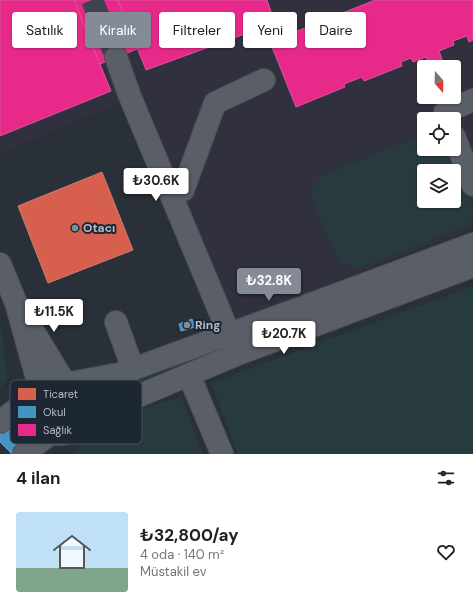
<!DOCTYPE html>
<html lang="tr">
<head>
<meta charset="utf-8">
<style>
  :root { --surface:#fff; --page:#f2f2f2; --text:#202124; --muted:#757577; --accent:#848b96 }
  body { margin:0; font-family:"DM Sans",sans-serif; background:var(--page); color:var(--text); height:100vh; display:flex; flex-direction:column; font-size:15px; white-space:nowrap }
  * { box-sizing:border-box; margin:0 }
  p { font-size:13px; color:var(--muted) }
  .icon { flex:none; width:22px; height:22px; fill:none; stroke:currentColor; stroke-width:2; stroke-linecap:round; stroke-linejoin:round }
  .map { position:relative; height:454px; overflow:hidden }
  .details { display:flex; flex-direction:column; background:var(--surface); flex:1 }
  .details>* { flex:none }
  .guide { position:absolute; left:12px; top:12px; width:449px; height:36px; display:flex; gap:8px }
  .needle { width:26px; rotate:160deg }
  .tools { position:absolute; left:417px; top:60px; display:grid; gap:8px }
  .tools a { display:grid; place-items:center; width:44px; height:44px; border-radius:4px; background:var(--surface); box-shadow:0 1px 3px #0004; font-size:20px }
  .price { position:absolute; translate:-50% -34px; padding:0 9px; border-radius:4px; background:#fff; color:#222; font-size:13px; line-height:26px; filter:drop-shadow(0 1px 2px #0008) }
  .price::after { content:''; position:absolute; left:50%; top:24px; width:12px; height:9px; margin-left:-6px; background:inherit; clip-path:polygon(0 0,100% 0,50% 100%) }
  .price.selected { background:var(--accent); color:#fff }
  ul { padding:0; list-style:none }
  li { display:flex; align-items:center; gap:12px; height:100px; padding:0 16px }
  li span { display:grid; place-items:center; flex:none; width:112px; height:80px; border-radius:4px; color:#555 }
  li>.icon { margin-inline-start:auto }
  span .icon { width:48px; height:48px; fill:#fffc; stroke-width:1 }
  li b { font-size:17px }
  h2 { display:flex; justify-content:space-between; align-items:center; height:48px; padding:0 16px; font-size:17px }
  .pill { padding:0 14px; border-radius:4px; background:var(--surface); box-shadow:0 1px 3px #0004; font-size:14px; line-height:36px }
  .pill.selected { background:var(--accent); color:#fff }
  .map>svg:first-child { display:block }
  .medical { fill:#31303e; fill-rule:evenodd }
  .green { fill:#273a3e; fill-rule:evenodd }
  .shops { fill:#d6604d; stroke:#cc7c72 }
  .schools { fill:#4393c3; stroke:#659fc5 }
  .health { fill:#e7298a; stroke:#d8559d }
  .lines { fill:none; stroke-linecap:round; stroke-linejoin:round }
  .minor-tunnel { stroke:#3f454e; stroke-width:22; stroke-dasharray:22 11; stroke-linecap:butt }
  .minor-casing { stroke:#484c53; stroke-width:24 }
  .minor { stroke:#5a5e66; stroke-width:22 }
  .poi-dot { fill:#848b96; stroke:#1d2633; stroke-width:1.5 }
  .labels { text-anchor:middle; stroke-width:4; stroke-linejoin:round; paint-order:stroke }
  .poi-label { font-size:12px; font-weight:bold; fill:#b4bcc9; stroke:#1d2633; text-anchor:start }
  .key { fill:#1d2633; stroke:#4a5360; stroke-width:1 }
  .key-label { font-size:11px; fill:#b4bcc9 }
</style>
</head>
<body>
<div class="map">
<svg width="473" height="454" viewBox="0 0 473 454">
  <rect width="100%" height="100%" fill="#2a3038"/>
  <path class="medical" d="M0,0H473V228L233,322L143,94L0,153ZM424,67H454V97H424ZM424,119H454V149H424ZM424,171H454V201H424Z"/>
  <g class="green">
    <path d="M424,134V149H450L473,209V218L467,225L361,268L339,263L309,191L323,175ZM424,171H454V201H424Z"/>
    <path d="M473,286V454H238L211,383Z"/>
    <path d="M0,317L7,378L0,389Z"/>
    <path d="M221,348L222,352L96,402L92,390L125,385Z"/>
    <path d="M181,397L203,454H74L85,440L100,428L132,412Z"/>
  </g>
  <path class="shops" d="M102,172L133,250L48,283L18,206Z"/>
  <g class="schools">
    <path d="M192,319L195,327L181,331L179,324Z"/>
    <path d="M16,419L35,438L19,454H12L0,442V435Z"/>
  </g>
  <g class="health">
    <path d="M0,0H74L111,91L0,136Z"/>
    <path d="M74,0H118L137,49L100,64Z"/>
    <path d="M118,0H267L275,23L146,70Z"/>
    <path d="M375,0H473V40L469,42L467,36L453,41L454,45L439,51L445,67H430L426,57L413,62L411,58L401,62L402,66L364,81L362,77L344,84L345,87L296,107L270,42Z"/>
  </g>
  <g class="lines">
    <path class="minor-tunnel" d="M92,0L116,57"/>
    <defs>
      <g id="minor">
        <path d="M116,57L129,94L235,348"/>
        <path d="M447,119L445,112L473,100"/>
        <path d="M454,136L473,185"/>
        <path d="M171,194L183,190L215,103L264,80"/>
        <path d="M0,264L16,303L40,389"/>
        <path d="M16,303L63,380C82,386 94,402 83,421C80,427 74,432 67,433C29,443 16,382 63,380"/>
        <path d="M116,322L133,369"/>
        <path d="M189,375L222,454"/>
        <path d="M71,383L119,374L133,369L268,320L473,244"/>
        <path d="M84,419L238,354L473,266"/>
        <path d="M0,422L35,395"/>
        <path d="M24,454L51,433"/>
      </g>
    </defs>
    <use href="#minor" class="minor-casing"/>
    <use href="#minor" class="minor"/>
  </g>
  <g class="poi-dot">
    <circle cx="75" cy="228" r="4"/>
    <circle cx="187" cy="325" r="4"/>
  </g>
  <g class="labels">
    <g class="poi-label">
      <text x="83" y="232">Otacı</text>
      <text x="195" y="329">Ring</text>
    </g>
  </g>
  <rect x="10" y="380" width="132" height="64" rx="6" class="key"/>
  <rect x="18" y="388" width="18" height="12" fill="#d6604d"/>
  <rect x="18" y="406" width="18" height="12" fill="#4393c3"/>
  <rect x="18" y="424" width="18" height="12" fill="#e7298a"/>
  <g class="key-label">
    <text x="43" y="398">Ticaret</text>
    <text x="43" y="416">Okul</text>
    <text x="43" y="434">Sağlık</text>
  </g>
</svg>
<div class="tools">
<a><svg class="needle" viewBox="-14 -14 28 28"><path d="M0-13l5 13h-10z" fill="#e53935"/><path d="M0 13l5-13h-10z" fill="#757577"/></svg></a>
<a><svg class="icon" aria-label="locate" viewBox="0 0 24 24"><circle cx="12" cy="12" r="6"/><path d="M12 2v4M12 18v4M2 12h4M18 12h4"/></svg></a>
<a><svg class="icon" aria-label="layers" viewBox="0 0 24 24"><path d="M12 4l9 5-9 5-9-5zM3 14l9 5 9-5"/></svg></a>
</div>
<b class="price" style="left:156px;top:202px">₺30.6K</b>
<b class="price selected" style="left:269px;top:302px">₺32.8K</b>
<b class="price" style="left:54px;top:333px">₺11.5K</b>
<b class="price" style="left:284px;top:355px">₺20.7K</b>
<div class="guide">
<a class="pill">Satılık</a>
<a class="pill selected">Kiralık</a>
<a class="pill">Filtreler</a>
<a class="pill">Yeni</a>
<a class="pill">Daire</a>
</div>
</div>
<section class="details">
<h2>4 ilan<svg class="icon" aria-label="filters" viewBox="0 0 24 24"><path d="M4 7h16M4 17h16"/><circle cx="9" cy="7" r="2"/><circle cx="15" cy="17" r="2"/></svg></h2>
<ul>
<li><span style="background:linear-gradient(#bfe0f5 70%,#7fa58c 0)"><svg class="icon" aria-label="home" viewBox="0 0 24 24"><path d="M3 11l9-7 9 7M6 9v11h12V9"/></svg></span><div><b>₺32,800/ay</b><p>4 oda · 140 m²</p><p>Müstakil ev</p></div><svg class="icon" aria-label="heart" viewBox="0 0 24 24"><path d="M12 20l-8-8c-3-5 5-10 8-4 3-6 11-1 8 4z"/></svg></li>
</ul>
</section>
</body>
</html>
